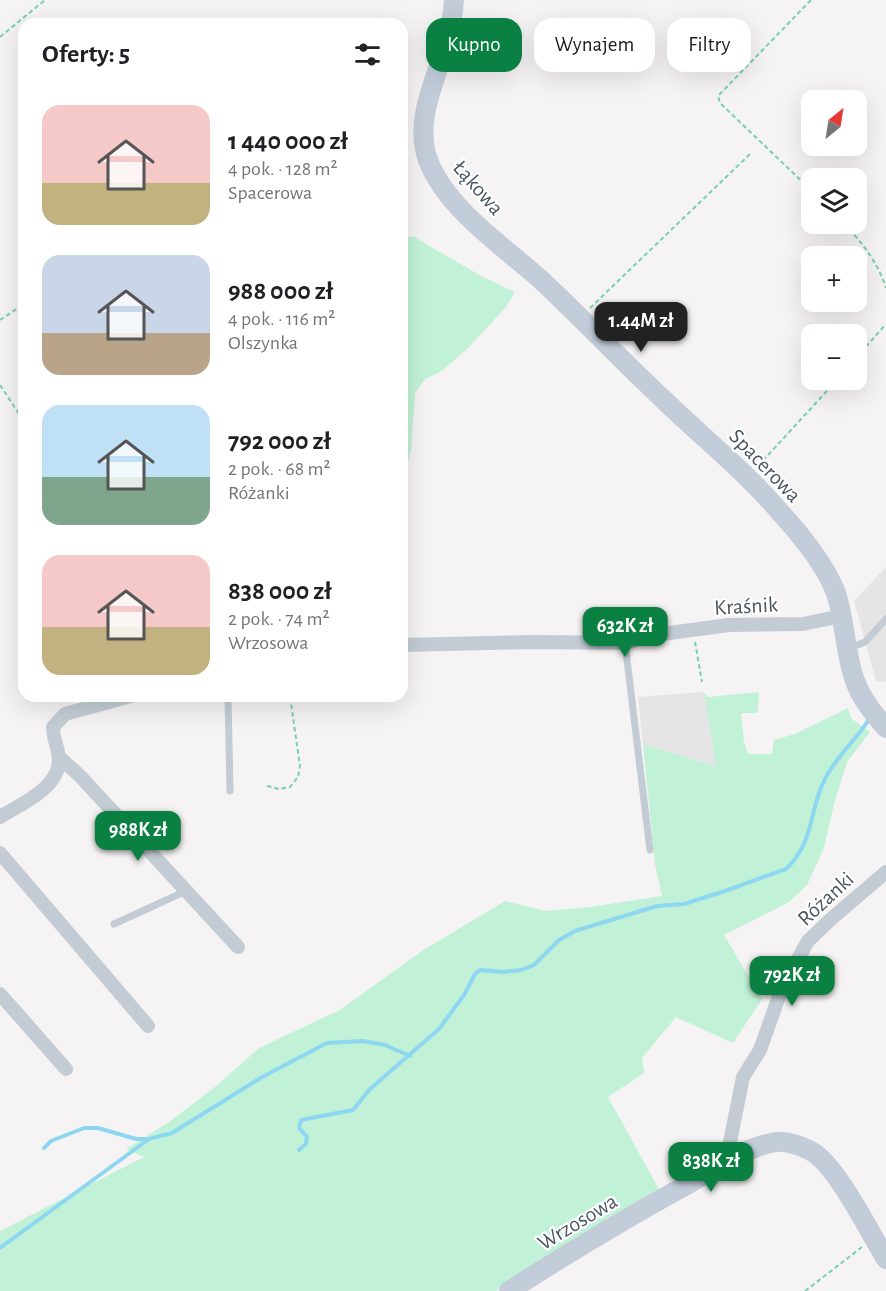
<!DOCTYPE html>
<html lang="pl">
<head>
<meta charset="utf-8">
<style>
  :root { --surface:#fff; --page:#f6f6f6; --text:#202124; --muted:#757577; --accent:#0b8043 }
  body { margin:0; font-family:"Alegreya Sans",sans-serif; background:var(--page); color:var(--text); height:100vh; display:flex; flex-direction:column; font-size:22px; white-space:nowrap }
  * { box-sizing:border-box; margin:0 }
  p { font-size:20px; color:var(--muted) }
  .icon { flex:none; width:33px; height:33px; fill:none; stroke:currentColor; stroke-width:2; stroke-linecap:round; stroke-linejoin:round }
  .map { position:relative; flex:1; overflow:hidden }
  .panel { position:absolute; left:18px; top:18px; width:390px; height:684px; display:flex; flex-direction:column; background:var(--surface); border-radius:18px; box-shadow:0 6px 24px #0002 }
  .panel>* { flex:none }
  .guide { position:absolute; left:426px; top:18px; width:369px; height:54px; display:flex; gap:12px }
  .needle { width:39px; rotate:30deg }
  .tools { position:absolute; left:801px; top:90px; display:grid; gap:12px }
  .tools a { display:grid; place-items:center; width:66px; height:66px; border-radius:12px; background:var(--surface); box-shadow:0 6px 24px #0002; font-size:30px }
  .price { position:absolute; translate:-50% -51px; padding:0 14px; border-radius:12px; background:var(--accent); color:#fff; font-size:20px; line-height:39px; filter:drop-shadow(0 2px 3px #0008) }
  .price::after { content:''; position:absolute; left:50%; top:36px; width:18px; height:14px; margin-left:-9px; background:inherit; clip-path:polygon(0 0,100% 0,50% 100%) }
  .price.current { background:#222; color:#fff }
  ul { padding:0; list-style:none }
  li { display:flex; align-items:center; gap:18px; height:150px; padding:0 24px }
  li span { display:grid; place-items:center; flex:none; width:168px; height:120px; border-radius:18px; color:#555 }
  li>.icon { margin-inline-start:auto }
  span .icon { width:72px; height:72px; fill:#fffc; stroke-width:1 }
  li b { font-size:26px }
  h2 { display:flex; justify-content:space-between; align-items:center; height:72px; padding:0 24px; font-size:26px }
  .pill { padding:0 21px; border-radius:18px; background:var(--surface); box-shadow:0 6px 24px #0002; font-size:21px; line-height:54px }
  .pill.current { background:var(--accent); color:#fff }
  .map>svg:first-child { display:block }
  .education { fill:#e6e4e5 }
  .green { fill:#c1f2d7 }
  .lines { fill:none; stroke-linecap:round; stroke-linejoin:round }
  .stream { stroke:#8dd7f1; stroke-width:4 }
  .path { stroke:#77d2aa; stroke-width:2; stroke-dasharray:4.5 3; stroke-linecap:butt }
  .lane { stroke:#c3ccd4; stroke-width:7 }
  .street { stroke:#c3ccd4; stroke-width:14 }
  .secondary { stroke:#c3cdd9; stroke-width:20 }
  .labels { text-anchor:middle; stroke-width:4.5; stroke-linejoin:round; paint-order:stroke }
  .street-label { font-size:22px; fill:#495561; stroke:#fff }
</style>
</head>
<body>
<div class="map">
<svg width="886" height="1291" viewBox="0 0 886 1291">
  <rect width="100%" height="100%" fill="#f5f3f3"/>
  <g class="education">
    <path d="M886,567V682L876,681L854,601Z"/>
    <path d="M704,692L717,766L643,744L638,697Z"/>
  </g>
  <g class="green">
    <path d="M402,236L414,237L481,276L515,292L506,307L469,347L442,371L425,379L415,393L411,450L402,487Z"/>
    <path d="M704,692L708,697L759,692L758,713H741L744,742L748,754H772L774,740L795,734L848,708L851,718L870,732L847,762L834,804L824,848L807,885L789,902L724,935L762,999L733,1043L676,1017L642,1058L644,1073L608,1097L659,1189L517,1275L496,1291H0V1231L144,1157L126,1149L169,1122L215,1087L259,1048L340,1010L422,951L505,901L546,911L590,907L662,896L655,864L643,744L716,766Z"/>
  </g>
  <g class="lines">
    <g class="stream">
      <path d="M44,1148L51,1141L84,1128H98L136,1139H149L172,1133L264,1076L327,1043L363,1041L385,1045L410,1056"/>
      <path d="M299,1150L306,1144L307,1137L299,1128L301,1120L353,1110L370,1089L439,1029L464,995L475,974L480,970L503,972L521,970L534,965L559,940L575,931L657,906L684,904L725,891L786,869C814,843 809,811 824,781C834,759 854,742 868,721"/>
      <path d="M0,1248L149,1139"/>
    </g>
    <g class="path">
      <path d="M811,0L718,96L720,103L812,191"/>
      <path d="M0,37L45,0"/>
      <path d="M844,224C862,242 878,263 886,288"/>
      <path d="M590,308L750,154"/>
      <path d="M0,320L24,304"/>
      <path d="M856,358L886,324"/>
      <path d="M0,385L21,417"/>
      <path d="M758,466L837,380"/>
      <path d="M695,642L702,682"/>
      <path d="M267,786L279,789L290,787L298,777L300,766L290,696"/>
      <path d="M805,1291L862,1247"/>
    </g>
    <g class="lane">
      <path d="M625,643L650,850"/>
      <path d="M850,648L865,642L886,619"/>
      <path d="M228,696L230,791"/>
      <path d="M114,924L186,891"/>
    </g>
    <g class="street">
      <path d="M402,645L535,642L625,643L647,636L729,625L803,624L841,616"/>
      <path d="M59,757L80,776L238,947"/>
      <path d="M0,817C21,804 59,788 59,760C59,749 53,740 53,727L65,714L131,696"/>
      <path d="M0,853L148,1026"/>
      <path d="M0,994L66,1069"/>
      <path d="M729,1161L730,1142L743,1077L760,1050L782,988L808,941L831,919L886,872"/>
    </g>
    <g class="secondary">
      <path d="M454,0C453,15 450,30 446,45C435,81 414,122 428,160C446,208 503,246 540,279C582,318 622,361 664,400C702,437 744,470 779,511C799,532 826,566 836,593C845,621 845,651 854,678C860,697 873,713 886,728"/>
      <path d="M509,1291C568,1253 628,1217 690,1183C716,1168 745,1147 776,1142C788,1141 801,1146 811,1151C836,1164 870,1233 886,1259"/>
    </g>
  </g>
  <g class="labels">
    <g class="street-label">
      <text transform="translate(479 187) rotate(49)" y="8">Łąkowa</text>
      <text transform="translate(766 465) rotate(46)" y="8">Spacerowa</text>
      <text transform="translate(746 605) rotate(-3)" y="8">Kraśnik</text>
      <text transform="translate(825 898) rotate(-43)" y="8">Różanki</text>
      <text transform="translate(577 1221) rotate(-31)" y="8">Wrzosowa</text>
    </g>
  </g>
</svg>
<div class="tools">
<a><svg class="needle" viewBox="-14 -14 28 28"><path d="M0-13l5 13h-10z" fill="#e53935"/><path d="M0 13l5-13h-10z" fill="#757577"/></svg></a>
<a><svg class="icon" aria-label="layers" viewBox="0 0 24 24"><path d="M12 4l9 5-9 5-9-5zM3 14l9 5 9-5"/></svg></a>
<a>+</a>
<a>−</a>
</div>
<b class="price current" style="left:641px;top:353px">1.44M zł</b>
<b class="price" style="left:625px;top:658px">632K zł</b>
<b class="price" style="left:138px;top:862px">988K zł</b>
<b class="price" style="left:792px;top:1007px">792K zł</b>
<b class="price" style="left:711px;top:1193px">838K zł</b>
<div class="guide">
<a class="pill current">Kupno</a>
<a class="pill">Wynajem</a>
<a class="pill">Filtry</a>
</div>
<section class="panel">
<h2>Oferty: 5<svg class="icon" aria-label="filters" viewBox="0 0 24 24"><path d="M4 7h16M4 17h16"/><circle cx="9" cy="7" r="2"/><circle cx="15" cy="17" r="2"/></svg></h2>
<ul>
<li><span style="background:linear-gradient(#f6c9c9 65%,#c2b280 0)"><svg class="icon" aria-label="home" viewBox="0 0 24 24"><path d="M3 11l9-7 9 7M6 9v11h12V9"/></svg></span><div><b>1 440 000 zł</b><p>4 pok. · 128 m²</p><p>Spacerowa</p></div></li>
<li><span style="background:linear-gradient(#c9d6e8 65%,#b9a48a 0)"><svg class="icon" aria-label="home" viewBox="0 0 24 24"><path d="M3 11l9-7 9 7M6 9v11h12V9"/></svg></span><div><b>988 000 zł</b><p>4 pok. · 116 m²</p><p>Olszynka</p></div></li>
<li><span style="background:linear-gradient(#bfe0f5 60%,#7fa58c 0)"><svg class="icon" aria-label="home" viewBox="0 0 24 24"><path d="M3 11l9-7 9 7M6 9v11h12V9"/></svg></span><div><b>792 000 zł</b><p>2 pok. · 68 m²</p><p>Różanki</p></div></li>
<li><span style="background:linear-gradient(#f6c9c9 60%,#c2b280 0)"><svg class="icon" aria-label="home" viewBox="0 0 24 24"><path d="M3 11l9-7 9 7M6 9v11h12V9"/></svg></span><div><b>838 000 zł</b><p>2 pok. · 74 m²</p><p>Wrzosowa</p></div></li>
</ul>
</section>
</div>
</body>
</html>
